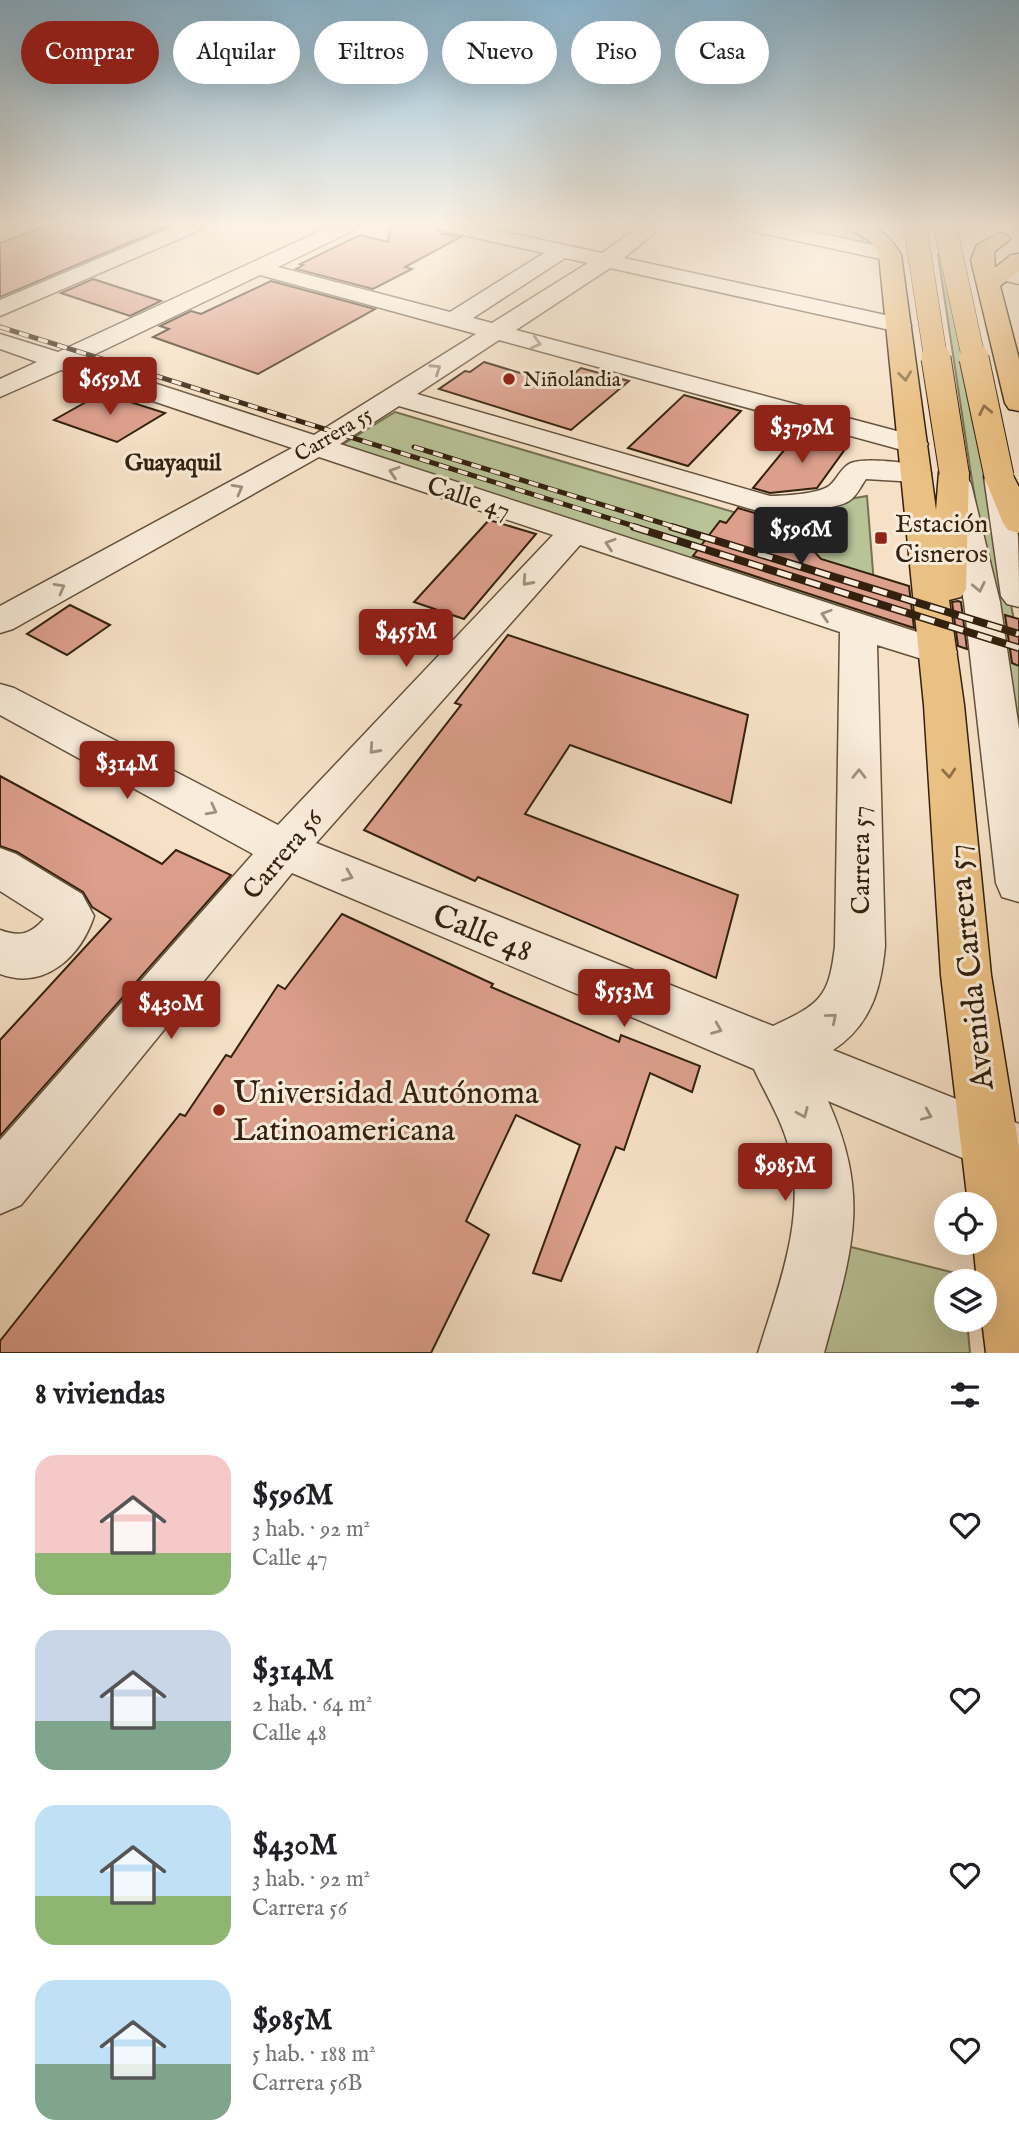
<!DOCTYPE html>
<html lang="es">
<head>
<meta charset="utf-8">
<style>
  :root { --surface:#fff; --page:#f2f2f2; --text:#202124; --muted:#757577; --accent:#8f2418 }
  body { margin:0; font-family:"IM FELL English",serif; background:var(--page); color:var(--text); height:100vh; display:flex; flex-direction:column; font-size:26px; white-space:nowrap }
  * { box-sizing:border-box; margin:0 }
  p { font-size:23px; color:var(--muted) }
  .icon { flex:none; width:38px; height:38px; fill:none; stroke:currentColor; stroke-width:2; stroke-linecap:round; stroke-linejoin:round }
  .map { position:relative; height:1353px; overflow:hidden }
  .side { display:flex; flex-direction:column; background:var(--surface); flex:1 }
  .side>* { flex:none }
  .top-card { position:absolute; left:21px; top:21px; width:978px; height:63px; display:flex; gap:14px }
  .controls { position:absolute; left:934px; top:1192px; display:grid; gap:14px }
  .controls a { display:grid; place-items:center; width:63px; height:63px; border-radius:50%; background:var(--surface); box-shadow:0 7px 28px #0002; font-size:35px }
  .price { position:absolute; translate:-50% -60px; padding:0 16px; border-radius:7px; background:var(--accent); color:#fff; font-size:23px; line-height:46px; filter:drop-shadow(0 2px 4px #0008) }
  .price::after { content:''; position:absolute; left:50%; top:42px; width:21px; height:16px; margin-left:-10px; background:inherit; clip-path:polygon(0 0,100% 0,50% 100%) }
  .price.active { background:#222; color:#fff }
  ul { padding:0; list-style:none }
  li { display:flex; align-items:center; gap:21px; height:175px; padding:0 35px }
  li span { display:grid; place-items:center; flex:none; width:196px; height:140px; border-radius:21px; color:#555 }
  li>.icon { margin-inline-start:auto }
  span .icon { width:84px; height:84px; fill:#fffc; stroke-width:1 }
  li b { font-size:30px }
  h2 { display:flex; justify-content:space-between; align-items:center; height:84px; padding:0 35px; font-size:30px }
  .pill { padding:0 24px; border-radius:32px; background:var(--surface); box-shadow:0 7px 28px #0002; font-size:24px; line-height:63px }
  .pill.active { background:var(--accent); color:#fff }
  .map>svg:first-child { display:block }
  .green { fill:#b9c398; stroke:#767253; stroke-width:2 }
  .building { fill:#dc9f8c; stroke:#33210e; stroke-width:2 }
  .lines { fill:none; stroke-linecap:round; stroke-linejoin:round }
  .minor-casing { stroke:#64513c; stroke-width:3 }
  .major-casing { stroke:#33210e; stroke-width:3 }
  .minor { fill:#f9ecda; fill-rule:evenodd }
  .major { fill:#ebc083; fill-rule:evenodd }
  .rail-far1-casing { stroke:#33210e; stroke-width:5 }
  .rail-casing { stroke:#33210e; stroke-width:8 }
  .rail-far1 { stroke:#f9ecda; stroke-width:3.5; stroke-dasharray:10; stroke-linecap:butt }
  .rail { stroke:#f9ecda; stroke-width:5; stroke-dasharray:15; stroke-linecap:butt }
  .major-bridge-far1-casing { stroke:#33210e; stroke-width:24; stroke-linecap:butt }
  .major-bridge-casing { stroke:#33210e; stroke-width:31; stroke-linecap:butt }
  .major-bridge-far1 { stroke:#ebc083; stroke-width:23 }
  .major-bridge { stroke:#ebc083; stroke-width:29 }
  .oneway { stroke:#a0917e }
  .oneway2 { stroke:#8f7048 }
  .poi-dot { fill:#8f2418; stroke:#f9ecda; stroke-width:2.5 }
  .labels { text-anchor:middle; stroke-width:6; stroke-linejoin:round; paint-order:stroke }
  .far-poi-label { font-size:21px; fill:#33210e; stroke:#f9ecda; text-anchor:start }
  .far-street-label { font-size:21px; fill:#33210e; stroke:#f9ecda }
  .far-neighbourhood-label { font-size:23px; font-weight:bold; fill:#33210e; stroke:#f9ecda }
  .street-label { font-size:26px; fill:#33210e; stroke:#f9ecda }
  .poi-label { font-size:26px; fill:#33210e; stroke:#f9ecda; text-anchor:start }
  .near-street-label { font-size:32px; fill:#33210e; stroke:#f9ecda }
  .near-poi-label { font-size:32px; fill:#33210e; stroke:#f9ecda; text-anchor:start }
</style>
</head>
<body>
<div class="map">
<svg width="1019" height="1353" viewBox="0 0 1019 1353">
  <rect width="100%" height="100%" fill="#f6e1c6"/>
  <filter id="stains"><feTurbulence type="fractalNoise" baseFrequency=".00286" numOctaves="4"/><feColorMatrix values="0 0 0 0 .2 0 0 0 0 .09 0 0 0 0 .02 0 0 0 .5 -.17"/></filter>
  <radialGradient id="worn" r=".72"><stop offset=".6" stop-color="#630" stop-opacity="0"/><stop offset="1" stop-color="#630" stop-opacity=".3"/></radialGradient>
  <g class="green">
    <path d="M773,226H842L863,239L859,245Z"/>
    <path d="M938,255L945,256L1019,647V755L971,474Z"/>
    <path d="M395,412L747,516L867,496L877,622L340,446Z"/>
    <path d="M843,1245L963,1275L964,1281H947V1320H967L970,1353H819Z"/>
  </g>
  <g class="building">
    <path d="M47,226H169L0,297V243Z"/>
    <path d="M390,226H435L440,233L461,237L405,267L412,269L373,289L296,269L303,265L300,264L360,235L388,242Z"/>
    <path d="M93,279L161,301L130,316L61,293Z"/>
    <path d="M271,281L375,309L258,374L153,337L169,329L160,326L191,311L201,314Z"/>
    <path d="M484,362L560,385L581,368L629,381L571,430L439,389L465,371L470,372Z"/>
    <path d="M102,393L165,413L117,442L54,420Z"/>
    <path d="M684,395L741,411L688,466L628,448Z"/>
    <path d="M799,432L848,445L817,488L770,493L753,488Z"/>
    <path d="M738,508L768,517L798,515L780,539L812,549L821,559L909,586L914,628L693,556L720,521L726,523Z"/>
    <path d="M489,520L536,534L464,619L414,602Z"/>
    <path d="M958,601L961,602L967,649L958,646L952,602Z"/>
    <path d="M70,605L110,625L67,655L27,634Z"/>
    <path d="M1005,615L1019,619V666L1012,663Z"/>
    <path d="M508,635L748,715L731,803L570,745L525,814L738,895L716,978L478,877L475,881L364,830L461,705L455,703Z"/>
    <path d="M0,776L162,864L176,850L231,875L0,1136V1040L111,919L92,907L83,892L17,852L0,846Z"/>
    <path d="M342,914L493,984L491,987L619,1042L621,1035L700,1066L692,1092L650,1073L624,1150L616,1147L561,1281L533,1273L580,1145L516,1115L466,1221L489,1235L431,1353H0V1341L180,1114L185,1116L226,1055L231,1057L278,985L285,989Z"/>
  </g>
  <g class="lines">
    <defs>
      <g id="minor">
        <path d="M176,226H203L200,230L0,316V300Z"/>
        <path d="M331,226H357L354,230L278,267L450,312L544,253L441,230L438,226H476L602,253L640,226H663L624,258L899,318L908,320L911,325L908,330L899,332L610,268L516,330L923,438L928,444L923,450L913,453L499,340L417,394L770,496C783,496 818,494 829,486C837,480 841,467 851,463C866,457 910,463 927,467L931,473L927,479L916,482L866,479C861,486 856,497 849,501C838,509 783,514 768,514L399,406L340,444L951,643L957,652L951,661L938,664L877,645L885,946C881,989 871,1025 833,1050L1019,1124V1182L828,1101C872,1200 851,1253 824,1353H758C778,1287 807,1218 789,1148C782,1120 766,1095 754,1069L292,873L21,1205L0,1214V1140L253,854L0,715V684L14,688L278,825L553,535L319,457L13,629L0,633V606L292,448L61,370L0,397V379L37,362L0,349V334L58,352ZM565,258L588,263L492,323L473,318ZM260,275L476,334L314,435L83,360ZM580,545L840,632L835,946C829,998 820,1004 773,1026L316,843Z"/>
        <path d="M746,226H784L898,250L901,255L898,260L890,261L756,232L749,230Z"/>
        <path d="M1000,266L1019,270V284L992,278L989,273L992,268Z"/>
        <path d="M999,468L1010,471C1019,494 1019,576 1019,607L1007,604L1001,596L984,477L988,471Z"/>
        <path d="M956,475L967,477L971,484L1000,602L1019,729V902L1002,897L996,883L964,602L941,484L945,477Z"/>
        <path d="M0,848L16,854L82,894L94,916C81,956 45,991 0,974V930C19,937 30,935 44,919L0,891Z"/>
      </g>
      <g id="major">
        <path d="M848,226C878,226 885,229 901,255L936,510L939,472L943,466L954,463L965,466L969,472L966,589L961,597L949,600L964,705L991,975L1019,1148V1353H986L982,1320H985V1281H977L973,1242H985V1204H968L941,975L924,705L879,255L873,244Z"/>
        <path d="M1000,233L1007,235L1010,239L994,252L995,268L1011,255L1019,254V271L1000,286L1019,359V411L1009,409L1005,403L971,260L977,245Z"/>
        <path d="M999,467L1010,470L1019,487V533L1008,530L1003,523L984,476L988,470Z"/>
      </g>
    </defs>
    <use href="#minor" class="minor-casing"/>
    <use href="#major" class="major-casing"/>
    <use href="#minor" class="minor"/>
    <use href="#major" class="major"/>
    <defs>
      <g id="rail-far1">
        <path d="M0,327L640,528"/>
        <path d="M414,447L678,528"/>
      </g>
      <g id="rail">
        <path d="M634,527L1019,648"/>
        <path d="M672,527L1019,634"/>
      </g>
    </defs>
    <use href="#rail-far1" class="rail-far1-casing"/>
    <use href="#rail" class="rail-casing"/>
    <use href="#rail-far1" class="rail-far1"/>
    <use href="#rail" class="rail"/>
    <defs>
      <g id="major-bridge-far1">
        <path d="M915,226L936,360"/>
        <path d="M945,226L974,360"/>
      </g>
      <g id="major-bridge">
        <path d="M936,358L954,472"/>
        <path d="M974,358L999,476"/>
      </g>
    </defs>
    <use href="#major-bridge-far1" class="major-bridge-far1-casing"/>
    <use href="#major-bridge" class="major-bridge-casing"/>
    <use href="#major-bridge-far1" class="major-bridge-far1"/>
    <use href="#major-bridge" class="major-bridge"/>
  </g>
  <defs><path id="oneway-chevron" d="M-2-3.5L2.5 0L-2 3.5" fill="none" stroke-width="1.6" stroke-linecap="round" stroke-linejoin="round" transform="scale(1.75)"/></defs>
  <g class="oneway">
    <use href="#oneway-chevron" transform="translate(536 343) rotate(15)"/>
    <use href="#oneway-chevron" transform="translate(436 369) rotate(-33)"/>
    <use href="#oneway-chevron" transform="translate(394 472) rotate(-162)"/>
    <use href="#oneway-chevron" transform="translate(238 489) rotate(-29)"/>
    <use href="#oneway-chevron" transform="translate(610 544) rotate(-162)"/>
    <use href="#oneway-chevron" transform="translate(527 581) rotate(132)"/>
    <use href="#oneway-chevron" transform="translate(979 587) rotate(78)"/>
    <use href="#oneway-chevron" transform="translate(60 588) rotate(-29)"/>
    <use href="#oneway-chevron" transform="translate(826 615) rotate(-162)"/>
    <use href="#oneway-chevron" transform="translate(374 749) rotate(132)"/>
    <use href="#oneway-chevron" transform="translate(859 774) rotate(-90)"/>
    <use href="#oneway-chevron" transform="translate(212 810) rotate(28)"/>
    <use href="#oneway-chevron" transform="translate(348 876) rotate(22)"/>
    <use href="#oneway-chevron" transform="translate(832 1018) rotate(-41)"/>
    <use href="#oneway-chevron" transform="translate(717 1029) rotate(22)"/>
    <use href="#oneway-chevron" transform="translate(803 1113) rotate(66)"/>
    <use href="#oneway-chevron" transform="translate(927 1115) rotate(23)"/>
  </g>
  <g class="oneway2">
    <use href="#oneway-chevron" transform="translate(905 376) rotate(83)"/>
    <use href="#oneway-chevron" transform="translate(985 410) rotate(-102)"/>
    <use href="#oneway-chevron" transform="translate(949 773) rotate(85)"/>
  </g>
  <linearGradient id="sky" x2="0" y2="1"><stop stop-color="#8ab8d4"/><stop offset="0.54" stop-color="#fbf2e5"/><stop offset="1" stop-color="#fbf2e5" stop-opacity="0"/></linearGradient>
  <rect width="1019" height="415" fill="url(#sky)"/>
  <g class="poi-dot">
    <circle cx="509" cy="379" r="7"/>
    <rect x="874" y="531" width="14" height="14" rx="3.5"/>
    <circle cx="219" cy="1110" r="7"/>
  </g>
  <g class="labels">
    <g class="far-poi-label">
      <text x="523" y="386">Niñolandia</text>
    </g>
    <g class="far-street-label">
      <text transform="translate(333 434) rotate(-31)" y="7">Carrera 55</text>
    </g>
    <g class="far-neighbourhood-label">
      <text x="173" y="470">Guayaquil</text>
    </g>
    <g class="street-label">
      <text transform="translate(469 497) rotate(18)" y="9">Calle 47</text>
      <text transform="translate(282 854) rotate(-50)" y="9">Carrera 56</text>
      <text transform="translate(860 860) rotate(-90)" y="9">Carrera 57</text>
    </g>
    <g class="poi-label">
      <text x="895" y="532">Estación<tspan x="895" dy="30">Cisneros</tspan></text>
    </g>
    <g class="near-street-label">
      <text transform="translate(483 932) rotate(22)" y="11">Calle 48</text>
      <text transform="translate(969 967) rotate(-96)" y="11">Avenida Carrera 57</text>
    </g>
    <g class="near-poi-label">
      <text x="233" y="1103">Universidad Autónoma<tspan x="233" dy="37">Latinoamericana</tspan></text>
    </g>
  </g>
  <rect width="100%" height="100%" filter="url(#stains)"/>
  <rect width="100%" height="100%" fill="url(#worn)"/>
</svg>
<div class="controls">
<a><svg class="icon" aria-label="locate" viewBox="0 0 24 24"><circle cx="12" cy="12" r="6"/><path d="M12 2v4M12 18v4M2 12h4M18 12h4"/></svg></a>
<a><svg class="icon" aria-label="layers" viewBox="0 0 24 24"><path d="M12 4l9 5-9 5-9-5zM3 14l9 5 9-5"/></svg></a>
</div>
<b class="price" style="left:110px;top:417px">$659M</b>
<b class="price" style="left:802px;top:465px">$379M</b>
<b class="price active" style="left:801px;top:567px">$596M</b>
<b class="price" style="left:406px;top:669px">$455M</b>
<b class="price" style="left:127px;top:801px">$314M</b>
<b class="price" style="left:624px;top:1029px">$553M</b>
<b class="price" style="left:171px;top:1041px">$430M</b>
<b class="price" style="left:785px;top:1203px">$985M</b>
<div class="top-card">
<a class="pill active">Comprar</a>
<a class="pill">Alquilar</a>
<a class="pill">Filtros</a>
<a class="pill">Nuevo</a>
<a class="pill">Piso</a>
<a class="pill">Casa</a>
</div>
</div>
<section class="side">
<h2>8 viviendas<svg class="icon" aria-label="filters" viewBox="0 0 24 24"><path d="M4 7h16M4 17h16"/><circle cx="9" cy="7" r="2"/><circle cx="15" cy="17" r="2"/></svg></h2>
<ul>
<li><span style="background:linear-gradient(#f6c9c9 70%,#8fb573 0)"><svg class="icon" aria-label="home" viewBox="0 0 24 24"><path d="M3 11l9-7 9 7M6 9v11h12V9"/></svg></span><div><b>$596M</b><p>3 hab. · 92 m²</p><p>Calle 47</p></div><svg class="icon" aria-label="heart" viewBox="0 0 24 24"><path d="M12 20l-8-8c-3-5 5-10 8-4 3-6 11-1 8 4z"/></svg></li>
<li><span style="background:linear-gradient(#c9d6e8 65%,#7fa58c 0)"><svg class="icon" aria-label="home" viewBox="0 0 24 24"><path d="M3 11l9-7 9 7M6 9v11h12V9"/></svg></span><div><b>$314M</b><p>2 hab. · 64 m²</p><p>Calle 48</p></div><svg class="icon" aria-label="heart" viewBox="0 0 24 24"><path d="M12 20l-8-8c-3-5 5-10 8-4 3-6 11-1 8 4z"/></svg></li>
<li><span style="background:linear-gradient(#bfe0f5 65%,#8fb573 0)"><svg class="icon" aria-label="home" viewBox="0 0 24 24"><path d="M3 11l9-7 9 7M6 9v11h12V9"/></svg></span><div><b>$430M</b><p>3 hab. · 92 m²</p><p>Carrera 56</p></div><svg class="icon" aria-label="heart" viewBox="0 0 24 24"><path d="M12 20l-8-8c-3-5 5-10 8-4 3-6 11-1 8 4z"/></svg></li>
<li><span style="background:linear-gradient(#bfe0f5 60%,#7fa58c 0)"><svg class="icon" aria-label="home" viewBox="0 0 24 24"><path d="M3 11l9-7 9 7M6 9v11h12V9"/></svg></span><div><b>$985M</b><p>5 hab. · 188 m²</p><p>Carrera 56B</p></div><svg class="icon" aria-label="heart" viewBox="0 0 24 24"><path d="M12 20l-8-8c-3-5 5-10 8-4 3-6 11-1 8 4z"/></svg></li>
</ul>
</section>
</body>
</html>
